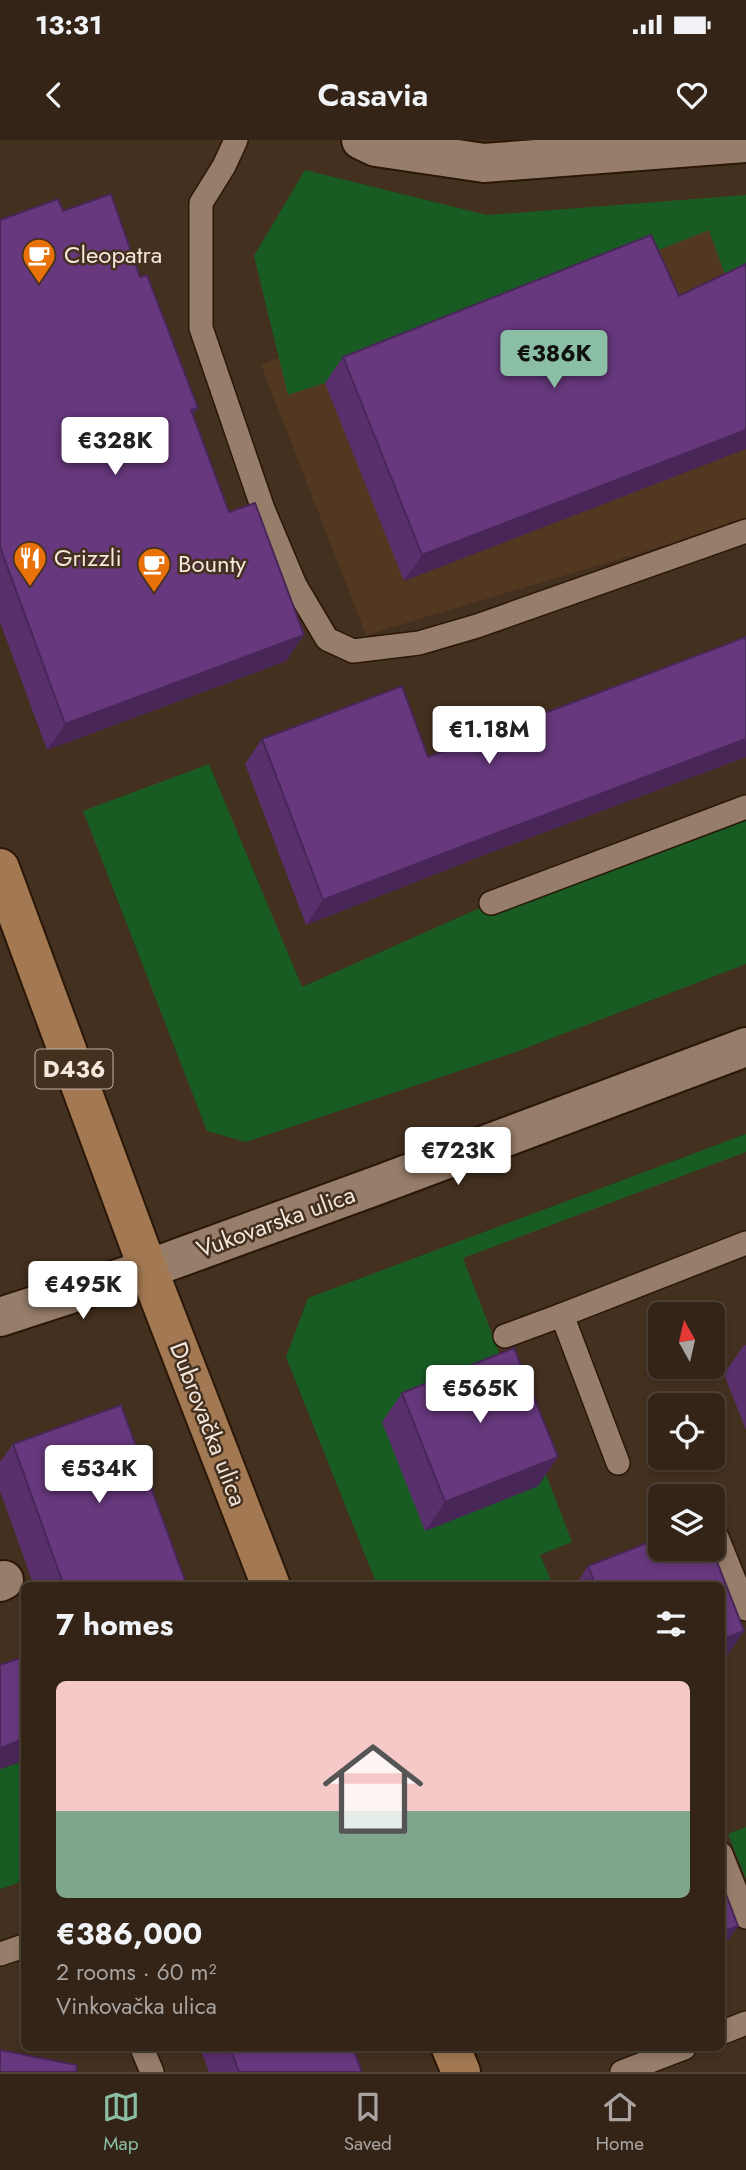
<!DOCTYPE html>
<html lang="en">
<head>
<meta charset="utf-8">
<style>
  :root { --surface:#332417; --page:#3b2c20; --text:#f1f3f6; --muted:#a9a4a1; --line:#4e4136; --accent:#8abfa5 }
  body { margin:0; font-family:Jost,sans-serif; background:var(--page); color:var(--text); height:100vh; display:flex; flex-direction:column; font-size:26px; white-space:nowrap }
  * { box-sizing:border-box; margin:0 }
  p { font-size:23px; color:var(--muted) }
  .icon { flex:none; width:38px; height:38px; fill:none; stroke:currentColor; stroke-width:2; stroke-linecap:round; stroke-linejoin:round }
  .map { position:relative; flex:1; overflow:hidden }
  .sheet { position:absolute; left:21px; top:1442px; width:704px; height:469px; display:flex; flex-direction:column; background:var(--surface); border-radius:10px; box-shadow:0 4px 10px #0003,0 0 0 2px var(--line) }
  .sheet>* { flex:none }
  .needle { width:46px; rotate:352deg }
  .controls { position:absolute; left:648px; top:1162px; display:grid; gap:14px }
  .controls a { display:grid; place-items:center; width:77px; height:77px; border-radius:10px; background:var(--surface); box-shadow:0 4px 10px #0003,0 0 0 2px var(--line); font-size:35px }
  .price { position:absolute; translate:-50% -60px; padding:0 16px; border-radius:7px; background:#fff; color:#222; font-size:23px; line-height:46px; filter:drop-shadow(0 2px 4px #0008) }
  .price::after { content:''; position:absolute; left:50%; top:42px; width:21px; height:16px; margin-left:-10px; background:inherit; clip-path:polygon(0 0,100% 0,50% 100%) }
  .price.selected { background:var(--accent); color:#111 }
  ul { padding:0; list-style:none }
  li { display:grid; align-content:center; gap:14px; height:371px; padding:0 35px }
  li span { display:grid; place-items:center; height:217px; border-radius:10px; color:#555 }
  li>.icon { margin-inline-start:auto }
  span .icon { width:126px; height:126px; fill:#fffc; stroke-width:1 }
  li b { font-size:30px }
  h2 { display:flex; justify-content:space-between; align-items:center; height:84px; padding:0 35px; font-size:30px }
  .status { display:flex; justify-content:space-between; align-items:center; height:49px; padding:0 35px; background:var(--surface); direction:ltr }
  .status svg { height:19px; fill:currentColor }
  header { display:flex; justify-content:space-between; align-items:center; height:91px; padding:0 35px; background:var(--surface); font-size:32px; font-weight:600 }
  .tab-bar { display:flex; justify-content:space-around; align-items:center; height:98px; border-top:2px solid var(--line); background:var(--surface); font-size:19px; color:var(--muted) }
  .tab-bar a { display:grid; justify-items:center; gap:4px }
  .tab-bar .selected { color:var(--accent) }
  .map>svg:first-child { display:block }
  .built { fill:#523721 }
  .green { fill:#185c23 }
  .lines { fill:none; stroke-linecap:round; stroke-linejoin:round }
  .lane-casing { stroke:#2a1707; stroke-width:26 }
  .street-casing { stroke:#2a1707; stroke-width:42 }
  .secondary-casing { stroke:#2a1707; stroke-width:42 }
  .primary-casing { stroke:#2a1707; stroke-width:42 }
  .lane { stroke:#977e6b; stroke-width:23 }
  .street { stroke:#977e6b; stroke-width:38 }
  .secondary { stroke:#977e6b; stroke-width:38 }
  .primary { stroke:#a37953; stroke-width:38 }
  .wall { fill:#59306c }
  .shaded-wall { fill:#482758 }
  .building { fill:#67387d; stroke:#482758; stroke-width:2 }
  .labels { text-anchor:middle; stroke-width:5; stroke-linejoin:round; paint-order:stroke }
  .shield { fill:#44301f; stroke:#bfb0a3; stroke-width:2 }
  .shield-label { font-size:23px; font-weight:bold; fill:#f4e7dc }
  .poi-label { font-size:24px; fill:#f4e7dc; stroke:#44301f; text-anchor:start }
  .street-label { font-size:24px; fill:#f4e7dc; stroke:#44301f }
</style>
</head>
<body>
<div class="status"><b>13:31</b><svg viewBox="0 0 49 12"><path d="M0 12V9h3v3zM5 12V6h3v6zM10 12V3h3v9zM15 12V0h3v12zM26 1h20v11H26zM47 4h2v5h-2z"/></svg></div>
<header><svg class="icon" aria-label="back" viewBox="0 0 24 24"><path d="M15 5l-7 7 7 7"/></svg>Casavia<svg class="icon" aria-label="heart" viewBox="0 0 24 24"><path d="M12 20l-8-8c-3-5 5-10 8-4 3-6 11-1 8 4z"/></svg></header>
<div class="map">
<svg width="746" height="1932" viewBox="0 0 746 1932">
  <rect width="100%" height="100%" fill="#44301f"/>
  <path class="built" d="M746,55V381L366,495L261,225L654,62Z"/>
  <g class="green">
    <path d="M305,30L487,75L746,55V147L730,149L709,90L325,243L288,255L254,116Z"/>
    <path d="M209,624L302,847L491,763L746,667V824L513,913L246,1002L207,991L83,671Z"/>
    <path d="M746,994V1012L463,1118L572,1402L540,1415L553,1445H377L286,1217L308,1158Z"/>
    <path d="M24,1621V1741L0,1749V1629Z"/>
    <path d="M746,1687V1739L728,1694Z"/>
  </g>
  <g class="lines">
    <defs>
      <g id="lane">
        <path d="M236,0L224,26L201,63V188L263,369L295,445L327,499L353,511L419,503L477,486L746,391"/>
        <path d="M491,763L746,667"/>
        <path d="M505,1196L562,1175"/>
        <path d="M618,1323L562,1175L746,1103"/>
        <path d="M712,1385L746,1469"/>
        <path d="M721,1714L746,1777"/>
        <path d="M0,1814L24,1806"/>
        <path d="M721,1893L746,1883"/>
        <path d="M142,1908L152,1932"/>
        <path d="M622,1932L684,1908"/>
      </g>
      <g id="street">
        <path d="M361,0L376,7L484,23L746,3"/>
        <path d="M0,1442L4,1440"/>
      </g>
      <path id="secondary" d="M0,1177L148,1129L378,1045L746,907"/>
      <g id="primary">
        <path d="M0,728L148,1129L271,1446"/>
        <path d="M451,1908L461,1932"/>
      </g>
    </defs>
    <use href="#lane" class="lane-casing"/>
    <use href="#street" class="street-casing"/>
    <use href="#secondary" class="secondary-casing"/>
    <use href="#primary" class="primary-casing"/>
    <use href="#lane" class="lane"/>
    <use href="#street" class="street"/>
    <use href="#secondary" class="secondary"/>
    <use href="#primary" class="primary"/>
  </g>
  <g class="wall">
    <path d="M63,71L140,137L198,268L193,274L229,372L304,495L286,521L47,610L0,482V80Z"/>
    <path d="M651,95L404,441L325,243L343,217Z"/>
    <path d="M746,497V617L484,715L306,785L245,624L262,599L428,617Z"/>
    <path d="M744,1205H746V1290L724,1234Z"/>
    <path d="M402,1253L538,1346L425,1391L382,1282Z"/>
    <path d="M13,1304L187,1446H34L0,1351V1322Z"/>
    <path d="M660,1398V1409H712L744,1491L724,1520L721,1521V1446H575L588,1426Z"/>
    <path d="M200,1908H353L362,1932H209Z"/>
  </g>
  <g class="shaded-wall">
    <path d="M746,290V309L404,441L422,415Z"/>
    <path d="M304,495L286,521L47,610L65,584Z"/>
    <path d="M746,599V617L484,715L306,785L323,760L502,691Z"/>
    <path d="M558,1317L538,1346L425,1391L445,1362Z"/>
    <path d="M744,1491L724,1520L721,1521V1500Z"/>
    <path d="M24,1599V1621L0,1629V1608Z"/>
    <path d="M738,1786L721,1811V1793Z"/>
  </g>
  <g class="building">
    <path d="M111,54L140,137L147,135L198,268L191,270L229,372L255,363L304,495L65,584L0,407V80L58,59L63,71Z"/>
    <path d="M651,95L679,156L746,124V290L422,415L343,217Z"/>
    <path d="M746,497V599L502,691L323,760L262,599L402,546L428,617Z"/>
    <path d="M514,1208L558,1317L445,1362L402,1253Z"/>
    <path d="M121,1265L187,1446H64L13,1304Z"/>
    <path d="M660,1398V1409H712L744,1491L721,1500V1446H596L588,1426Z"/>
    <path d="M24,1517V1599L0,1608V1525Z"/>
    <path d="M721,1741L738,1786L721,1793Z"/>
    <path d="M230,1908H353L362,1932H239Z"/>
    <path d="M0,1910L77,1925L76,1932H0Z"/>
  </g>
  <defs>
    <symbol id="cafe-pin" viewBox="-11 -11 22 30"><path d="M0 17L-7.5 6A9.5 9.5 0 1 1 7.5 6Z" fill="#e8710a" stroke="#44301f"/><path d="M-5.5-4.5H6V0H3Q3 3.5 0 3.5H-2.5Q-5.5 3.5-5.5 0ZM3-3.2v2h1.7v-2ZM-6 4.5H4V6H-6Z" fill="#fff"/></symbol>
    <symbol id="restaurant-pin" viewBox="-11 -11 22 30"><path d="M0 17L-7.5 6A9.5 9.5 0 1 1 7.5 6Z" fill="#e8710a" stroke="#44301f"/><path d="M-5-6h1v4h1v-4h1v4h1v-4h1v5L-1.5 .5V6h-2V.5L-5-1ZM5-6V6H3V1.5H1.5Q1.5-4 5-6Z" fill="#fff"/></symbol>
  </defs>
  <g fill-rule="evenodd">
    <use href="#cafe-pin" x="20" y="96" width="38" height="52"/>
    <use href="#restaurant-pin" x="11" y="399" width="38" height="52"/>
    <use href="#cafe-pin" x="135" y="405" width="38" height="52"/>
  </g>
  <g class="labels">
    <rect class="shield" x="35.5" y="909.5" width="77" height="39" rx="5"/>
    <g class="shield-label">
      <text x="74" y="937">D436</text>
    </g>
    <g class="poi-label">
      <text x="64" y="123">Cleopatra</text>
      <text x="54" y="426">Grizzli</text>
      <text x="178" y="432">Bounty</text>
    </g>
    <g class="street-label">
      <text transform="translate(276 1082) rotate(-20)" y="8">Vukovarska ulica</text>
      <text transform="translate(208 1284) rotate(69)" y="8">Dubrovačka ulica</text>
    </g>
  </g>
</svg>
<div class="controls">
<a><svg class="needle" viewBox="-14 -14 28 28"><path d="M0-13l5 13h-10z" fill="#e53935"/><path d="M0 13l5-13h-10z" fill="#a9a4a1"/></svg></a>
<a><svg class="icon" aria-label="locate" viewBox="0 0 24 24"><circle cx="12" cy="12" r="6"/><path d="M12 2v4M12 18v4M2 12h4M18 12h4"/></svg></a>
<a><svg class="icon" aria-label="layers" viewBox="0 0 24 24"><path d="M12 4l9 5-9 5-9-5zM3 14l9 5 9-5"/></svg></a>
</div>
<b class="price selected" style="left:554px;top:250px">€386K</b>
<b class="price" style="left:115px;top:337px">€328K</b>
<b class="price" style="left:489px;top:626px">€1.18M</b>
<b class="price" style="left:458px;top:1047px">€723K</b>
<b class="price" style="left:83px;top:1181px">€495K</b>
<b class="price" style="left:480px;top:1285px">€565K</b>
<b class="price" style="left:99px;top:1365px">€534K</b>
<section class="sheet">
<h2>7 homes<svg class="icon" aria-label="filters" viewBox="0 0 24 24"><path d="M4 7h16M4 17h16"/><circle cx="9" cy="7" r="2"/><circle cx="15" cy="17" r="2"/></svg></h2>
<ul>
<li><span style="background:linear-gradient(#f6c9c9 60%,#7fa58c 0)"><svg class="icon" aria-label="home" viewBox="0 0 24 24"><path d="M3 11l9-7 9 7M6 9v11h12V9"/></svg></span><div><b>€386,000</b><p>2 rooms · 60 m²</p><p>Vinkovačka ulica</p></div></li>
</ul>
</section>
</div>
<nav class="tab-bar">
<a class="selected"><svg class="icon" aria-label="map" viewBox="0 0 24 24"><path d="M3 6l6-2 6 2 6-2v14l-6 2-6-2-6 2zM9 4v14M15 6v14"/></svg>Map</a>
<a><svg class="icon" aria-label="saved" viewBox="0 0 24 24"><path d="M7 4h10v16l-5-4-5 4z"/></svg>Saved</a>
<a><svg class="icon" aria-label="home" viewBox="0 0 24 24"><path d="M3 11l9-7 9 7M6 9v11h12V9"/></svg>Home</a>
</nav>
</body>
</html>
